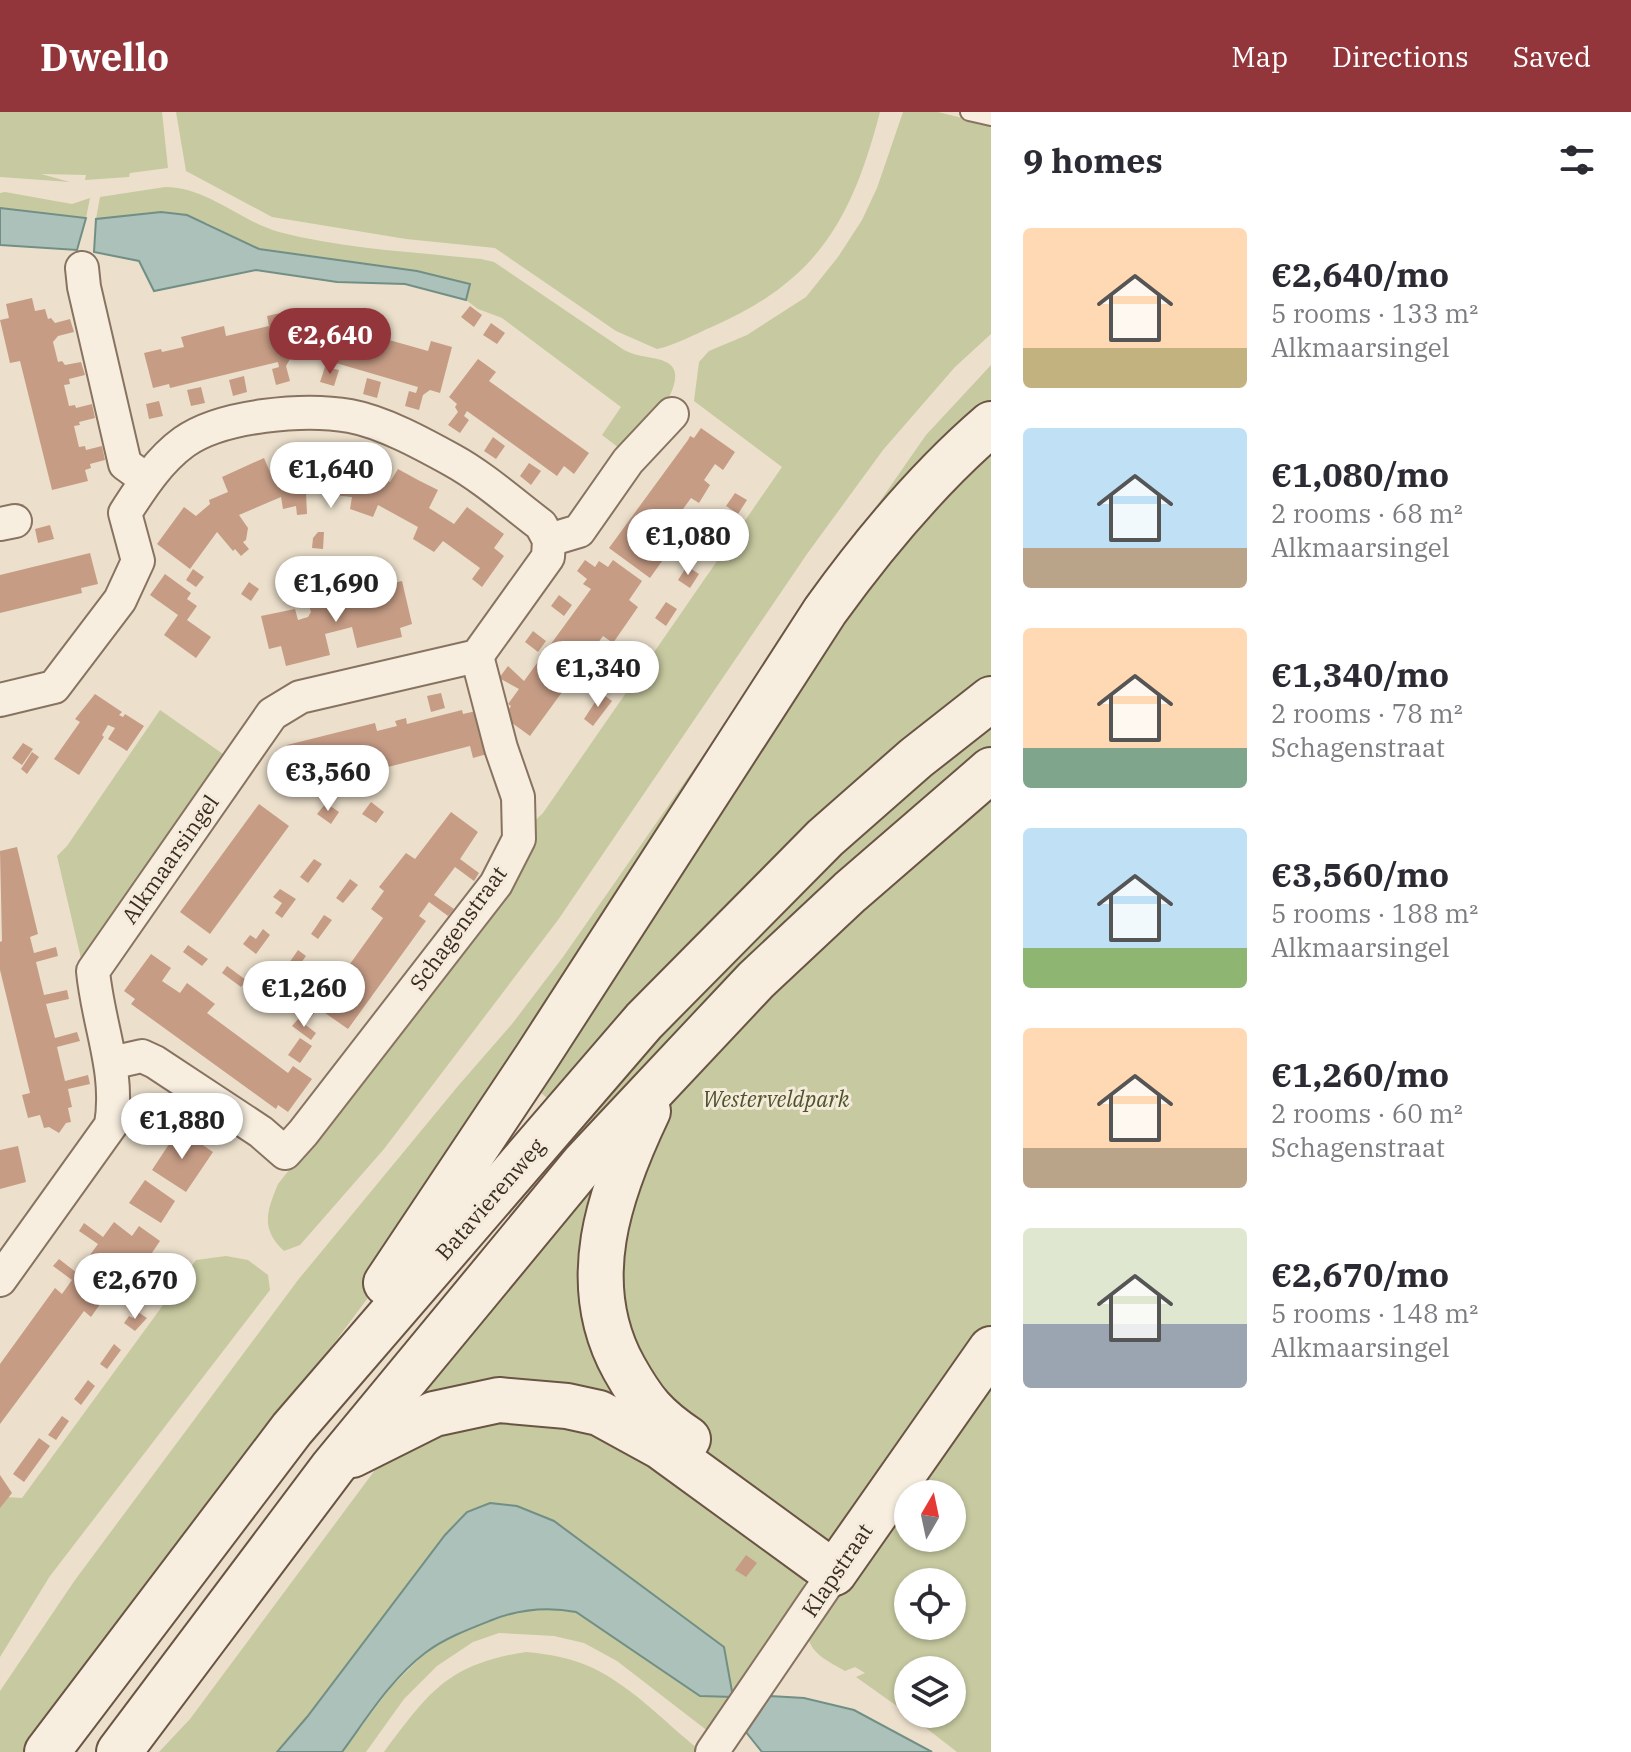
<!DOCTYPE html>
<html lang="en">
<head>
<meta charset="utf-8">
<style>
  :root { --surface:#fff; --page:#f7f7f7; --text:#2b2b33; --muted:#7c7c81; --accent:#92363c }
  body { margin:0; font-family:"IBM Plex Serif",serif; background:var(--page); color:var(--text); height:100vh; display:flex; flex-direction:column; font-size:30px; white-space:nowrap }
  * { box-sizing:border-box; margin:0 }
  p { font-size:26px; color:var(--muted) }
  .icon { flex:none; width:44px; height:44px; fill:none; stroke:currentColor; stroke-width:2; stroke-linecap:round; stroke-linejoin:round }
  .map { position:relative; flex:1; overflow:hidden }
  .drawer { display:flex; flex-direction:column; background:var(--surface); width:640px }
  .drawer>* { flex:none }
  .needle { width:52px; rotate:9deg }
  .tools { position:absolute; left:894px; top:1368px; display:grid; gap:16px }
  .tools a { display:grid; place-items:center; width:72px; height:72px; border-radius:50%; background:var(--surface); box-shadow:0 2px 6px #0004; font-size:40px }
  .price { position:absolute; translate:-50% -68px; padding:0 18px; border-radius:28px; background:#fff; color:#222; font-size:26px; line-height:52px; filter:drop-shadow(0 2px 4px #0008) }
  .price::after { content:''; position:absolute; left:50%; top:48px; width:24px; height:18px; margin-left:-12px; background:inherit; clip-path:polygon(0 0,100% 0,50% 100%) }
  .price.active { background:var(--accent); color:#fff }
  ul { padding:0; list-style:none }
  li { display:flex; align-items:center; gap:24px; height:200px; padding:0 32px }
  li span { display:grid; place-items:center; flex:none; width:224px; height:160px; border-radius:8px; color:#555 }
  li>.icon { margin-inline-start:auto }
  span .icon { width:96px; height:96px; fill:#fffc; stroke-width:1 }
  li b { font-size:34px }
  h2 { display:flex; justify-content:space-between; align-items:center; height:96px; padding:0 32px; font-size:34px }
  header { display:flex; align-items:center; gap:48px; box-sizing:border-box; height:112px; padding:0 40px; background:var(--accent); color:#fff }
  header strong { font-size:38px }
  nav { display:flex; gap:44px; margin-inline-start:auto; font-size:28px }
  main { display:flex; flex:1; min-height:0 }
  .map>svg:first-child { display:block }
  .green { fill:#c7c9a0; fill-rule:evenodd }
  .water { fill:#abc1b9; stroke:#728f86; stroke-width:2 }
  .building { fill:#c69c85 }
  .lines { fill:none; stroke-linecap:round; stroke-linejoin:round }
  .lane-casing { stroke:#887361; stroke-width:20 }
  .street-casing { stroke:#887361; stroke-width:36 }
  .secondary-casing { stroke:#6a5444; stroke-width:48 }
  .lane { stroke:#f7eedf; stroke-width:16 }
  .street { stroke:#f7eedf; stroke-width:32 }
  .secondary { stroke:#f7eedf; stroke-width:44 }
  .labels { text-anchor:middle; stroke-width:6; stroke-linejoin:round; paint-order:stroke }
  .street-label { font-size:22px; fill:#3a2c23; stroke:#f4ebdb }
  .park-label { font-size:22px; font-style:italic; fill:#4d542b; stroke:#f4ebdb }
</style>
</head>
<body>
<header>
<strong>Dwello</strong>
<nav><a>Map</a><a>Directions</a><a>Saved</a></nav>
</header>
<main>
<div class="map">
<svg width="991" height="1640" viewBox="0 0 991 1640">
  <rect width="100%" height="100%" fill="#ece0cc"/>
  <g class="green">
    <path d="M0,0H162L168,56L130,61L129,65L85,68L86,63L41,62L70,70L0,65Z"/>
    <path d="M176,0H880C852,107 818,168 714,214C695,222 676,233 657,237L616,219L495,136L406,127L272,105L186,59Z"/>
    <path d="M903,0H938L991,13V222L955,255L883,338L807,442L558,808L384,1037L300,1133L284,1139C260,1117 267,1099 278,1072L438,870L525,718L543,701L782,355L694,289L699,250L709,239L747,223L806,185L838,145L862,108L877,76Z"/>
    <path d="M165,75C207,75 240,109 279,120C344,137 415,140 481,147L494,150L624,238C639,246 654,244 666,250C696,264 644,320 634,335L623,339L602,323L621,295L502,206L478,197L466,188L470,172L417,159L259,137L207,111L161,100L96,107L100,85Z"/>
    <path d="M5,80L72,92L90,86L86,106L0,96V81Z"/>
    <path d="M991,253V302L961,328L420,1116L247,1348L41,1640H0V1579L75,1468L298,1168L458,974L512,912L563,845L926,323Z"/>
    <path d="M991,333V1640H957L908,1602H952V1558H908V1602L856,1565L865,1561L855,1555L845,1559C830,1550 812,1543 808,1525L822,1508L832,1443L619,1298L392,1310L583,1088L554,987L551,989L531,973L866,470ZM908,1382H952V1426H908ZM908,1470H952V1514H908Z"/>
    <path d="M160,598L233,649L84,859L57,744L67,734Z"/>
    <path d="M226,1144L248,1148L268,1163L270,1178L50,1464L0,1545V1393L6,1385L22,1386L196,1148Z"/>
    <path d="M577,1304L807,1456L802,1484L709,1620L617,1549L584,1531L554,1524L499,1521L473,1530L437,1554L404,1587L366,1640H342L392,1574L425,1541L463,1519L513,1500L557,1496L724,1535L554,1409L445,1423L307,1605L277,1640H159L190,1607L375,1358L403,1328L434,1311Z"/>
    <path d="M526,1540C549,1542 571,1546 593,1556C632,1575 665,1610 698,1637L696,1640H384C429,1580 448,1552 526,1540Z"/>
  </g>
  <g class="water">
    <path d="M0,96L86,106L77,138L0,133Z"/>
    <path d="M161,100L187,103L259,137L417,159L470,172L466,188L405,172L337,170L256,158L154,179L139,149L94,140L96,107Z"/>
    <path d="M490,1391L517,1394L554,1409L724,1535L733,1585L700,1584L576,1500C546,1494 520,1497 492,1508C469,1517 445,1526 425,1541C391,1567 367,1606 342,1640H277L307,1605L445,1423L467,1400Z"/>
    <path d="M770,1584L804,1586L854,1598L932,1640H762L746,1620Z"/>
  </g>
  <g class="building">
    <path d="M32,186L35,199L45,197L48,207L51,206L55,211L70,207L74,220L58,224L53,230L58,250L62,249L65,253L81,250L85,263L69,267L70,272L64,273L69,294L75,293L76,296L92,292L95,306L79,310L80,313L74,314L79,335L85,334L86,338L102,334L105,348L90,352L91,356L85,358L88,369L52,378L20,249L10,251L0,208L9,206L6,192Z"/>
    <path d="M470,194L482,203L474,215L461,205Z"/>
    <path d="M289,199L300,244L290,247L286,254L290,269L276,273L272,257L279,255L278,250L170,276L169,272L153,276L144,241L161,237L162,240L184,235L181,225L224,214L226,224L269,214L267,204Z"/>
    <path d="M322,209L428,239L431,229L452,235L440,281L430,278L423,283L419,298L405,294L409,279L416,281L418,275L312,244Z"/>
    <path d="M491,211L505,221L497,232L483,223Z"/>
    <path d="M478,247L496,260L489,269L589,341L574,362L564,354L557,364L467,299L464,304L469,308L460,321L448,313L458,300L455,295L457,292L449,285Z"/>
    <path d="M325,255L339,258L334,274L320,270Z"/>
    <path d="M244,264L247,280L233,284L229,268Z"/>
    <path d="M367,266L381,270L377,286L363,282Z"/>
    <path d="M201,275L205,291L191,294L187,278Z"/>
    <path d="M159,289L163,304L149,307L146,292Z"/>
    <path d="M701,316L735,340L723,358L715,352L704,368L710,373L699,391L691,386L678,404L689,411L650,466L609,436L688,328L690,324L694,326Z"/>
    <path d="M493,325L505,334L496,347L484,339Z"/>
    <path d="M311,339L357,344L355,359L390,370L398,357L418,368L438,378L429,396L454,412L467,395L504,422L494,436L504,444L482,475L472,467L480,456L443,429L434,440L413,427L418,415L378,393L373,405L350,397L352,385L306,380L307,402L297,403L296,394L283,397L281,385L239,403L248,416L246,428L243,430L249,437L241,444L235,437L233,439L217,420L190,457L157,432L184,395L196,404L210,392L209,388L228,380L222,365L264,346L273,367L309,361Z"/>
    <path d="M529,351L541,359L531,373L520,364Z"/>
    <path d="M735,381L747,388L738,402L726,394Z"/>
    <path d="M50,413L54,427L38,431L35,417Z"/>
    <path d="M711,418L723,425L714,439L702,431Z"/>
    <path d="M318,420H324L323,437L312,436L313,426Z"/>
    <path d="M90,441L98,472L81,476L82,481L0,501V463Z"/>
    <path d="M585,448L595,455L599,449L608,455L613,448L642,469L629,488L638,495L613,531L603,524L530,624L504,605L511,594L508,592L519,577L499,566L508,554L524,569L591,477L583,472L587,467L577,459Z"/>
    <path d="M687,454L699,462L690,476L678,468Z"/>
    <path d="M193,457L204,465L196,475L186,468Z"/>
    <path d="M165,462L191,481L187,487L197,494L187,508L211,525L196,546L164,523L178,503L150,483Z"/>
    <path d="M402,469L412,512L400,516L402,525L357,536L352,515L325,522L330,543L286,554L281,534L269,537L261,504L295,497L298,508L308,505L311,500L306,484L310,478L327,474L331,487L342,484L347,496L392,485L389,472Z"/>
    <path d="M249,470L259,477L251,489L241,482Z"/>
    <path d="M559,483L572,493L564,504L551,494Z"/>
    <path d="M666,490L677,497L666,514L655,506Z"/>
    <path d="M533,519L546,529L538,540L525,530Z"/>
    <path d="M441,581L445,596L431,600L427,584Z"/>
    <path d="M601,581L612,589L593,614L584,607Z"/>
    <path d="M95,582L122,600L119,603L123,605L125,602L144,614L127,639L108,627L115,616L108,613L102,623L104,625L79,663L54,647L80,610L75,607Z"/>
    <path d="M462,598L463,602L476,599L487,642L473,646L470,634L384,656L382,647L297,669L287,633L375,611L377,619L397,614L395,609L406,606L407,612Z"/>
    <path d="M23,631L33,637L22,653L12,646Z"/>
    <path d="M32,640L39,645L27,662L21,657Z"/>
    <path d="M371,690L384,700L376,711L362,702Z"/>
    <path d="M326,691L339,700L331,712L317,702Z"/>
    <path d="M259,692L289,714L210,822L180,800Z"/>
    <path d="M451,700L478,720L460,747L479,761L474,769L455,755L434,783L454,797L448,804L429,790L419,804L426,809L348,917L318,896L308,909L298,901L321,869L332,877L383,806L371,797L384,779L379,775L406,741L415,747Z"/>
    <path d="M17,735L38,822L30,825L34,841L56,835L58,844L36,850L44,883L67,878L69,887L46,892L55,926L77,920L80,929L57,935L65,969L88,963L90,972L68,977L72,995L68,996L71,1010L66,1011L59,1021L49,1015L44,1016L40,1003L28,1006L22,983L30,981L0,858V830L2,829L0,739Z"/>
    <path d="M314,747L322,752L308,771L300,765Z"/>
    <path d="M350,767L358,773L343,791L336,786Z"/>
    <path d="M280,777L296,787L282,806L275,801L282,791L273,785Z"/>
    <path d="M324,803L332,808L318,827L311,822Z"/>
    <path d="M263,817L270,823L256,842L243,832L250,823L256,827Z"/>
    <path d="M188,833L208,847L202,854L183,840Z"/>
    <path d="M298,838L306,844L292,863L285,857Z"/>
    <path d="M151,842L171,856L162,869L180,881L187,871L215,892L207,901L288,961L293,954L312,967L288,1000L278,993L276,997L131,892L135,887L124,879Z"/>
    <path d="M227,854L246,868L241,875L222,861Z"/>
    <path d="M268,860L279,868L272,878L261,869Z"/>
    <path d="M263,880L282,893L277,901L258,887Z"/>
    <path d="M298,907L316,921L311,928L292,914Z"/>
    <path d="M300,926L312,934L300,951L288,943Z"/>
    <path d="M179,1017L213,1040L186,1080L152,1058Z"/>
    <path d="M18,1034L26,1070L0,1077V1038Z"/>
    <path d="M145,1068L175,1089L161,1111L129,1091Z"/>
    <path d="M114,1110L132,1124L139,1114L160,1129L141,1157L137,1155L124,1174L117,1168L91,1205L84,1199L0,1312V1252L55,1176L62,1182L72,1168L53,1154L59,1147L77,1161L98,1132L79,1119L84,1111L103,1125Z"/>
    <path d="M138,1200L147,1206L135,1219L124,1211L129,1204L133,1206Z"/>
    <path d="M114,1232L121,1238L107,1257L100,1252Z"/>
    <path d="M88,1268L95,1274L81,1293L74,1287Z"/>
    <path d="M62,1304L69,1309L56,1328L48,1323Z"/>
    <path d="M39,1326L50,1334L24,1370L13,1362Z"/>
    <path d="M0,1363L12,1381L0,1396Z"/>
    <path d="M746,1443L757,1451L746,1465L735,1458Z"/>
  </g>
  <g class="lines">
    <defs>
      <path id="lane" d="M969,0L991,5"/>
      <g id="street">
        <path d="M82,156L84,175L125,352L147,368"/>
        <path d="M0,412L15,409"/>
        <path d="M549,428L579,419L628,349L672,302"/>
        <path d="M0,588L54,575L120,488L138,449L125,401C141,376 159,348 184,330C222,303 305,296 350,304C383,310 423,332 452,348C483,365 512,391 541,413L549,428L548,445L477,544L300,585L272,602L93,859C98,913 120,959 111,1013L0,1168"/>
        <path d="M111,951L142,944L155,950L261,1020L285,1041L303,1021L496,772L519,727L518,685L501,636L477,544"/>
        <path d="M712,1640L834,1461"/>
      </g>
      <g id="secondary">
        <path d="M648,999C609,1081 577,1171 624,1256C643,1290 655,1305 688,1327"/>
        <path d="M386,1171L536,946L825,499C874,431 927,367 991,312"/>
        <path d="M352,1343L434,1302L499,1288L567,1294L599,1301L661,1335L834,1461L991,1237"/>
        <path d="M47,1640L292,1317L644,909L825,726L916,646L991,587"/>
        <path d="M119,1640L333,1355L584,1051L756,868L850,780L991,658"/>
      </g>
    </defs>
    <use href="#lane" class="lane-casing"/>
    <use href="#street" class="street-casing"/>
    <use href="#secondary" class="secondary-casing"/>
    <use href="#lane" class="lane"/>
    <use href="#street" class="street"/>
    <use href="#secondary" class="secondary"/>
  </g>
  <g class="labels">
    <g class="street-label">
      <text transform="translate(170 747) rotate(-55)" y="8">Alkmaarsingel</text>
      <text transform="translate(458 816) rotate(-54)" y="8">Schagenstraat</text>
      <text transform="translate(490 1087) rotate(-49)" y="8">Batavierenweg</text>
      <text transform="translate(837 1458) rotate(-56)" y="8">Klapstraat</text>
    </g>
    <g class="park-label">
      <text x="776" y="995">Westerveldpark</text>
    </g>
  </g>
</svg>
<div class="tools">
<a><svg class="needle" viewBox="-14 -14 28 28"><path d="M0-13l5 13h-10z" fill="#e53935"/><path d="M0 13l5-13h-10z" fill="#7c7c81"/></svg></a>
<a><svg class="icon" aria-label="locate" viewBox="0 0 24 24"><circle cx="12" cy="12" r="6"/><path d="M12 2v4M12 18v4M2 12h4M18 12h4"/></svg></a>
<a><svg class="icon" aria-label="layers" viewBox="0 0 24 24"><path d="M12 4l9 5-9 5-9-5zM3 14l9 5 9-5"/></svg></a>
</div>
<b class="price active" style="left:330px;top:264px">€2,640</b>
<b class="price" style="left:331px;top:398px">€1,640</b>
<b class="price" style="left:688px;top:465px">€1,080</b>
<b class="price" style="left:336px;top:512px">€1,690</b>
<b class="price" style="left:598px;top:597px">€1,340</b>
<b class="price" style="left:328px;top:701px">€3,560</b>
<b class="price" style="left:304px;top:917px">€1,260</b>
<b class="price" style="left:182px;top:1049px">€1,880</b>
<b class="price" style="left:135px;top:1209px">€2,670</b>
</div>
<section class="drawer">
<h2>9 homes<svg class="icon" aria-label="filters" viewBox="0 0 24 24"><path d="M4 7h16M4 17h16"/><circle cx="9" cy="7" r="2"/><circle cx="15" cy="17" r="2"/></svg></h2>
<ul>
<li><span style="background:linear-gradient(#ffd9b3 75%,#c2b280 0)"><svg class="icon" aria-label="home" viewBox="0 0 24 24"><path d="M3 11l9-7 9 7M6 9v11h12V9"/></svg></span><div><b>€2,640/mo</b><p>5 rooms · 133 m²</p><p>Alkmaarsingel</p></div></li>
<li><span style="background:linear-gradient(#bfe0f5 75%,#b9a48a 0)"><svg class="icon" aria-label="home" viewBox="0 0 24 24"><path d="M3 11l9-7 9 7M6 9v11h12V9"/></svg></span><div><b>€1,080/mo</b><p>2 rooms · 68 m²</p><p>Alkmaarsingel</p></div></li>
<li><span style="background:linear-gradient(#ffd9b3 75%,#7fa58c 0)"><svg class="icon" aria-label="home" viewBox="0 0 24 24"><path d="M3 11l9-7 9 7M6 9v11h12V9"/></svg></span><div><b>€1,340/mo</b><p>2 rooms · 78 m²</p><p>Schagenstraat</p></div></li>
<li><span style="background:linear-gradient(#bfe0f5 75%,#8fb573 0)"><svg class="icon" aria-label="home" viewBox="0 0 24 24"><path d="M3 11l9-7 9 7M6 9v11h12V9"/></svg></span><div><b>€3,560/mo</b><p>5 rooms · 188 m²</p><p>Alkmaarsingel</p></div></li>
<li><span style="background:linear-gradient(#ffd9b3 75%,#b9a48a 0)"><svg class="icon" aria-label="home" viewBox="0 0 24 24"><path d="M3 11l9-7 9 7M6 9v11h12V9"/></svg></span><div><b>€1,260/mo</b><p>2 rooms · 60 m²</p><p>Schagenstraat</p></div></li>
<li><span style="background:linear-gradient(#dfe7d0 60%,#9aa5b1 0)"><svg class="icon" aria-label="home" viewBox="0 0 24 24"><path d="M3 11l9-7 9 7M6 9v11h12V9"/></svg></span><div><b>€2,670/mo</b><p>5 rooms · 148 m²</p><p>Alkmaarsingel</p></div></li>
</ul>
</section>
</main>
</body>
</html>
